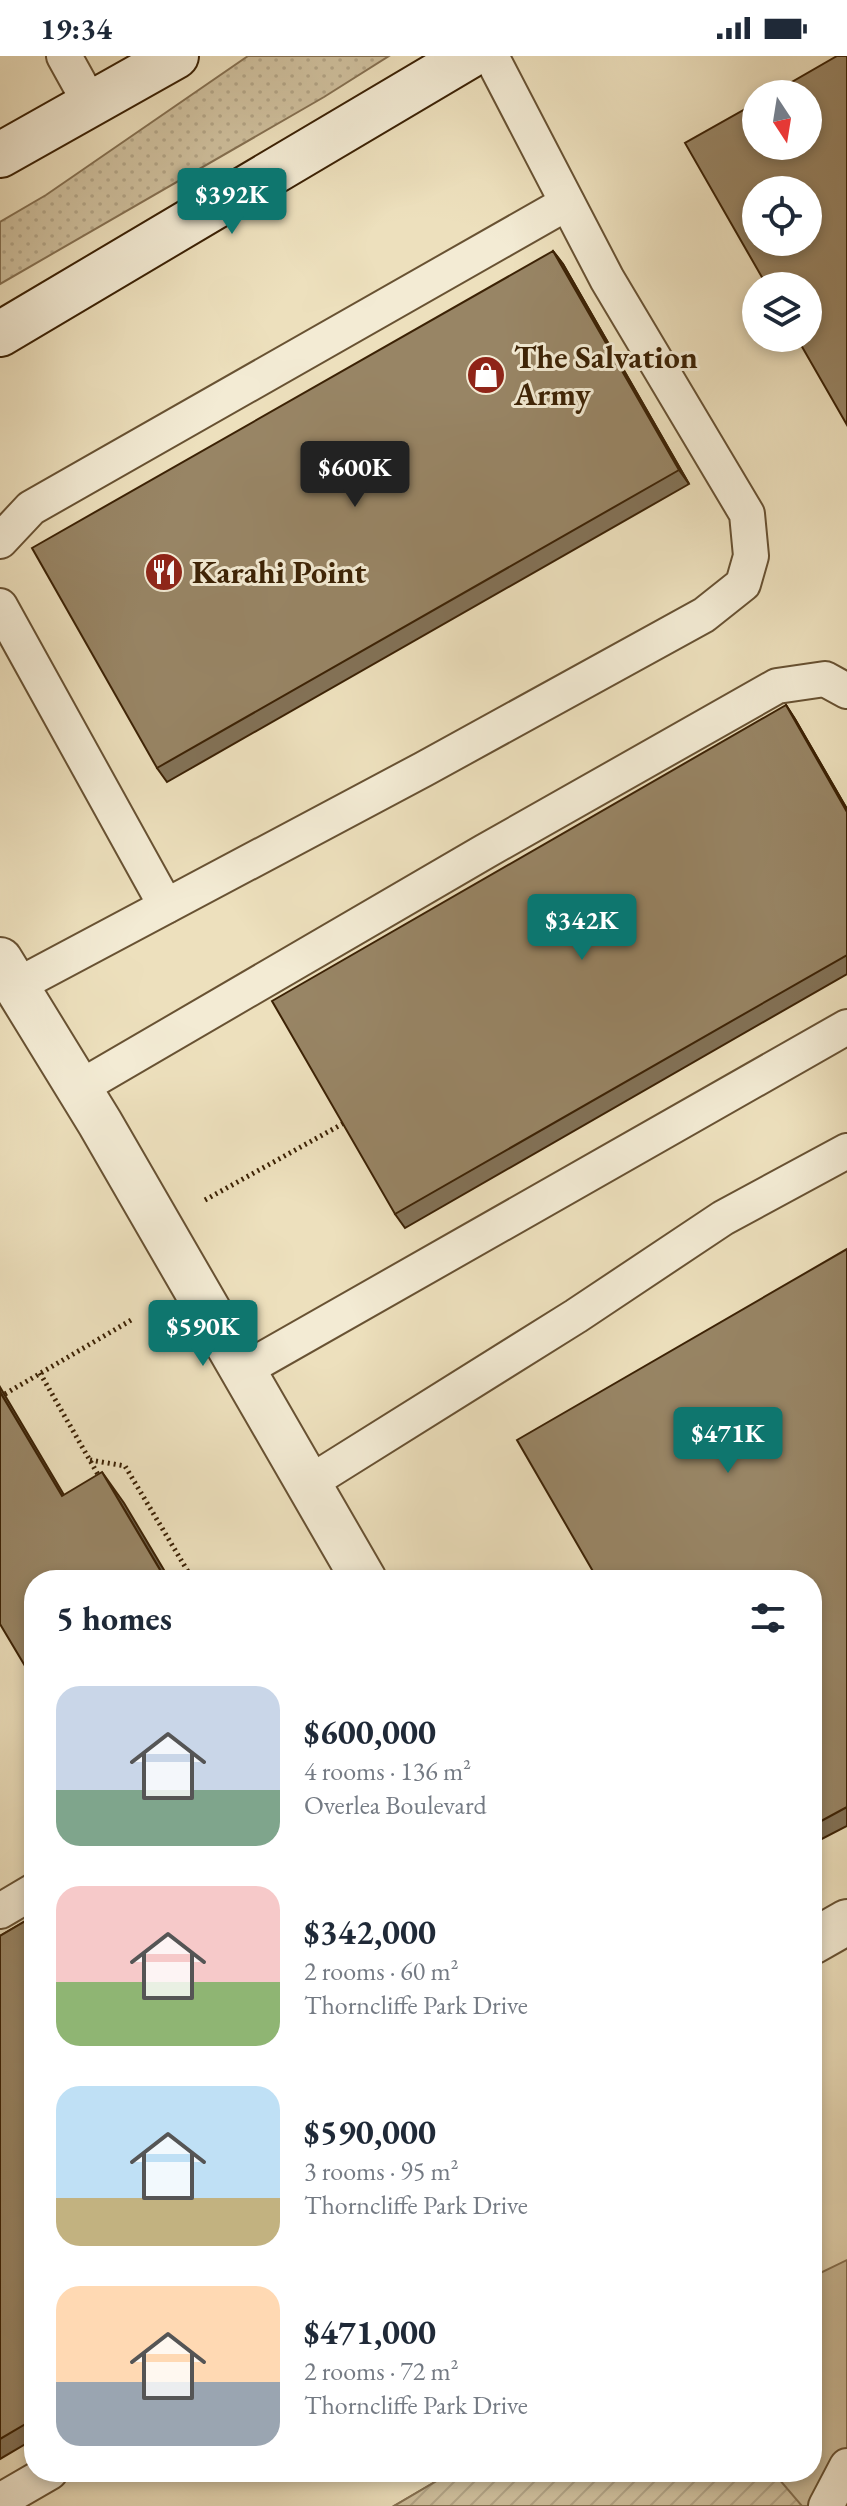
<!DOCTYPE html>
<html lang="en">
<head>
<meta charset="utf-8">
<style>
  :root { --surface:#fff; --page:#f6f6f7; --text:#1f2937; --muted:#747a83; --accent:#0f766e }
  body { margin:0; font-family:"EB Garamond",serif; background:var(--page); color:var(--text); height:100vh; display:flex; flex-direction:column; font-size:30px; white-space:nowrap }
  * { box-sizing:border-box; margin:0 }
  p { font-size:26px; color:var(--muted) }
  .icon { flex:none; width:44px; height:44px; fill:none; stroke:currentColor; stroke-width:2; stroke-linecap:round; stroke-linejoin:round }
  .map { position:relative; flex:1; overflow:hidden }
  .sheet { position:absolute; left:24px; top:1514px; width:798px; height:912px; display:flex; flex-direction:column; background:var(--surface); border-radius:32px; box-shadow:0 4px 12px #0003 }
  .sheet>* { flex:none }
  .needle { width:52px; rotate:168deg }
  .fabs { position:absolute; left:742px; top:24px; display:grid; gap:16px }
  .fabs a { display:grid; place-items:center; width:80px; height:80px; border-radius:50%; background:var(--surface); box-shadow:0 4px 12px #0003; font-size:40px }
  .price { position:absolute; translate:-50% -68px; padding:0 18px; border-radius:8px; background:var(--accent); color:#fff; font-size:26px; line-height:52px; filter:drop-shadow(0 2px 4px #0008) }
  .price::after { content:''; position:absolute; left:50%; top:48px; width:24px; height:18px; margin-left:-12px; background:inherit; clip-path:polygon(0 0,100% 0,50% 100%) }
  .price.on { background:#222; color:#fff }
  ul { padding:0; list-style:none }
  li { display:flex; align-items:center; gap:24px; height:200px; padding:0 32px }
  li span { display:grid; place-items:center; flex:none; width:224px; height:160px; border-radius:24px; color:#555 }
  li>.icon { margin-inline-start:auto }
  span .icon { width:96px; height:96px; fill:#fffc; stroke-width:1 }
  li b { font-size:34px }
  h2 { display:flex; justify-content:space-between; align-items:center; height:96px; padding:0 32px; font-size:34px }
  .status { display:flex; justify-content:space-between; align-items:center; height:56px; padding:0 40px; background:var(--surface); direction:ltr }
  .status svg { height:22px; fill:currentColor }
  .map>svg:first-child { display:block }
  .grass { fill:url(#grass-dots); stroke:#867152; stroke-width:2 }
  .park { fill:#cfc09e; stroke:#867152; stroke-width:2 }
  .garden { fill:url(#garden-furrows); stroke:#867152; stroke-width:2 }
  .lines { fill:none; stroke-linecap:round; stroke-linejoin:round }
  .service-casing { stroke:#685233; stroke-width:38 }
  .minor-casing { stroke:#685233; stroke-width:48 }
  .tertiary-casing { stroke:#685233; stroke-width:48 }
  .secondary-casing { stroke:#3c2205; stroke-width:48 }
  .path { stroke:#3c2205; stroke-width:5; stroke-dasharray:2 4; stroke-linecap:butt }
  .service { stroke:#f3ebd4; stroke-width:34 }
  .minor { stroke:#f3ebd4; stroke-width:44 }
  .tertiary { stroke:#f3ebd4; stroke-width:44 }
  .secondary { stroke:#f3ebd4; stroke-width:44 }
  .wall { fill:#837257; stroke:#3c2205; stroke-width:2 }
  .shaded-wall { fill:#6a5d47; stroke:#3c2205; stroke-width:2 }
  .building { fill:#988565; stroke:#3c2205; stroke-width:2; fill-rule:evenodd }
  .labels { text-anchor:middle; stroke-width:6; stroke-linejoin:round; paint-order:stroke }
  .poi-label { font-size:32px; font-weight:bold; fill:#3c2205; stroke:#f3ebd4; text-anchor:start }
</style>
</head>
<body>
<div class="status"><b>19:34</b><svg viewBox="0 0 49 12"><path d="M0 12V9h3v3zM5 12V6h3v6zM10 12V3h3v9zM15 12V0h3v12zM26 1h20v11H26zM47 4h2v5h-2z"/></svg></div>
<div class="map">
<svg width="847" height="2450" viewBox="0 0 847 2450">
  <defs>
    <pattern id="grass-dots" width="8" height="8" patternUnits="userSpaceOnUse" patternTransform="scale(2)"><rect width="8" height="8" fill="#cfc09e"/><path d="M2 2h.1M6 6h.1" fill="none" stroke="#b3a587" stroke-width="1.8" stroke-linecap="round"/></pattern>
    <pattern id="garden-furrows" width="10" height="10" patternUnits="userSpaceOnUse" patternTransform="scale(2)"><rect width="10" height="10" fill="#cfc09e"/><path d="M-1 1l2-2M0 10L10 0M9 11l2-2" fill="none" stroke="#b3a587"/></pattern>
  </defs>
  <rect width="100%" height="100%" fill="#ede0bd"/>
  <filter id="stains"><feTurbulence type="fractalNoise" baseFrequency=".0025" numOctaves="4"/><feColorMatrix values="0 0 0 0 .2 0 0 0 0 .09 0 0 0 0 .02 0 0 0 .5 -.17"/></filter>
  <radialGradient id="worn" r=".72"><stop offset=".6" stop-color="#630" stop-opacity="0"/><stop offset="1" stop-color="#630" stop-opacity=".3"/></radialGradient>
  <path class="grass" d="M248,0H389L324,41L0,228V166L46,139Z"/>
  <path class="park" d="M847,2204V2450H394L452,2416H812V2221Z"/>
  <path class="garden" d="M452,2416H773L802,2450H394Z"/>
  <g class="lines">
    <defs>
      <g id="service">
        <path d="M64,0L90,47"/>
        <path d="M0,485L31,452L567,147"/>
        <path d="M0,550L166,850"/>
        <path d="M16,930L424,713L704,559L743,528L751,500L747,458L607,223L491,0"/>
        <path d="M79,1032L484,796L777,630L825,623L847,635"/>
        <path d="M244,1314L847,971"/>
        <path d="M309,1427L576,1260L723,1162L847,1095"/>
        <path d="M0,1855L34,1835"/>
        <path d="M0,2445L50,2416"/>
        <path d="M826,2450L847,2410"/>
      </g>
      <path id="minor" d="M812,1886L847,1866"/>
      <path id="tertiary" d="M0,904L100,1067L364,1524"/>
      <g id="secondary">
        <path d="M0,99L176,0"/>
        <path d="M0,278L469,0"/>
      </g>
    </defs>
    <use href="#service" class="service-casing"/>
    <use href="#minor" class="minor-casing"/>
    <use href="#tertiary" class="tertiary-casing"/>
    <use href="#secondary" class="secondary-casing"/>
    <g class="path">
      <path d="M205,1144L344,1067"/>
      <path d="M40,1317L100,1422"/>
      <path d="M5,1338L133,1263"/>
      <path d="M90,1404L125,1410L193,1524"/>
    </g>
    <use href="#service" class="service"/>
    <use href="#minor" class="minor"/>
    <use href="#tertiary" class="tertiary"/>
    <use href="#secondary" class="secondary"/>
  </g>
  <g class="wall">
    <path d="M553,195L563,208L689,428L167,726L157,712Z"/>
    <path d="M786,649L795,663L847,753V918L405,1172L395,1158Z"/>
    <path d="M847,1193V1770L812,1788V1524Z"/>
    <path d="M34,1860V2383L0,2403V1880Z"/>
  </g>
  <g class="shaded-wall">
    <path d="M553,195L563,208L689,428L679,414Z"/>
    <path d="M786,649L795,663L847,753V756Z"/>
    <path d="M0,1331L83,1471L62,1440L0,1336Z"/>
    <path d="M102,1416L124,1447L170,1524H166Z"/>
  </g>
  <g class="building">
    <path d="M837,0H847V369L797,282H808V230H767L685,87L756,47V90H808V38H771ZM756,134H808V186H756Z"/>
    <path d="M553,195L679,414L157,712L32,492Z"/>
    <path d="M786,649L847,756V899L395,1158L272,945Z"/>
    <path d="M847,1193V1751L812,1770V1524H598L517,1384Z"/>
    <path d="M0,1336L62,1440L102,1416L166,1524H34V1625L0,1568Z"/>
    <path d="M34,1860V2363L0,2383V1880Z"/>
  </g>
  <defs>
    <symbol id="shop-disc" viewBox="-11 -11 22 22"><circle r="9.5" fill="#8f2418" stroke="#f3ebd4"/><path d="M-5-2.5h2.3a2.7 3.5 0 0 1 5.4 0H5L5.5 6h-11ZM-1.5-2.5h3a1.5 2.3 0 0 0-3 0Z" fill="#fff"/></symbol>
    <symbol id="restaurant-disc" viewBox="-11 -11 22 22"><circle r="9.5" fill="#8f2418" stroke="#f3ebd4"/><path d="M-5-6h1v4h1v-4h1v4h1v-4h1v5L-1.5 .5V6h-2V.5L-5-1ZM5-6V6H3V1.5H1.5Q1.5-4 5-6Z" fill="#fff"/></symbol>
  </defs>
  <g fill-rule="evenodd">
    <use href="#shop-disc" x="464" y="297" width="44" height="44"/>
    <use href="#restaurant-disc" x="142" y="494" width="44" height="44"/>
  </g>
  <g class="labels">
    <g class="poi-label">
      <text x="514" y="312">The Salvation<tspan x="514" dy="37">Army</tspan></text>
      <text x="192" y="527">Karahi Point</text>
    </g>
  </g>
  <rect width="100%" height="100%" filter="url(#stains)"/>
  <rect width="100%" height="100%" fill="url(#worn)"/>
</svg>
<div class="fabs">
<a><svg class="needle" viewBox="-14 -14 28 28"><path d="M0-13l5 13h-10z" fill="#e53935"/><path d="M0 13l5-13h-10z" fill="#747a83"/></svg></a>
<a><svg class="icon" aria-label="locate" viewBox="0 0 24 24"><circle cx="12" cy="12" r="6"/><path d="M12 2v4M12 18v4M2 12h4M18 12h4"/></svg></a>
<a><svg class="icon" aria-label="layers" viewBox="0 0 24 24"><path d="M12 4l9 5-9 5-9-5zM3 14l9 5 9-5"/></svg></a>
</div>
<b class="price" style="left:232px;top:180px">$392K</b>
<b class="price on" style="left:355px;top:453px">$600K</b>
<b class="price" style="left:582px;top:906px">$342K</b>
<b class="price" style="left:203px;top:1312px">$590K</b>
<b class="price" style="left:728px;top:1419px">$471K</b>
<section class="sheet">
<h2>5 homes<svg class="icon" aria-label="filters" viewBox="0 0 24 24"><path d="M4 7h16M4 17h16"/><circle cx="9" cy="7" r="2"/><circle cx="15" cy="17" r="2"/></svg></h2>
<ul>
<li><span style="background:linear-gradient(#c9d6e8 65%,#7fa58c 0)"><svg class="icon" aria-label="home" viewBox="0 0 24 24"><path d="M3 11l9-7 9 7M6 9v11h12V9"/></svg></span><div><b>$600,000</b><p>4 rooms · 136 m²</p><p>Overlea Boulevard</p></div></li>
<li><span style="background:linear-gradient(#f6c9c9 60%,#8fb573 0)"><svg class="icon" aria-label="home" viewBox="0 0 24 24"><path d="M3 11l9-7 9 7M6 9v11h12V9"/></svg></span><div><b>$342,000</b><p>2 rooms · 60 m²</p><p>Thorncliffe Park Drive</p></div></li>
<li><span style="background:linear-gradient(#bfe0f5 70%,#c2b280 0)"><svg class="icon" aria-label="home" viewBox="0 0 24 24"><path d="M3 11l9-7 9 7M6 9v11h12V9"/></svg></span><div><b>$590,000</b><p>3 rooms · 95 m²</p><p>Thorncliffe Park Drive</p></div></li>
<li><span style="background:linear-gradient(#ffd9b3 60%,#9aa5b1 0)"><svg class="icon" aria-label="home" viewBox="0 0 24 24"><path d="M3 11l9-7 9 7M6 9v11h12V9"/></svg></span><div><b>$471,000</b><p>2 rooms · 72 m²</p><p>Thorncliffe Park Drive</p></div></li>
</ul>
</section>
</div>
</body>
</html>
